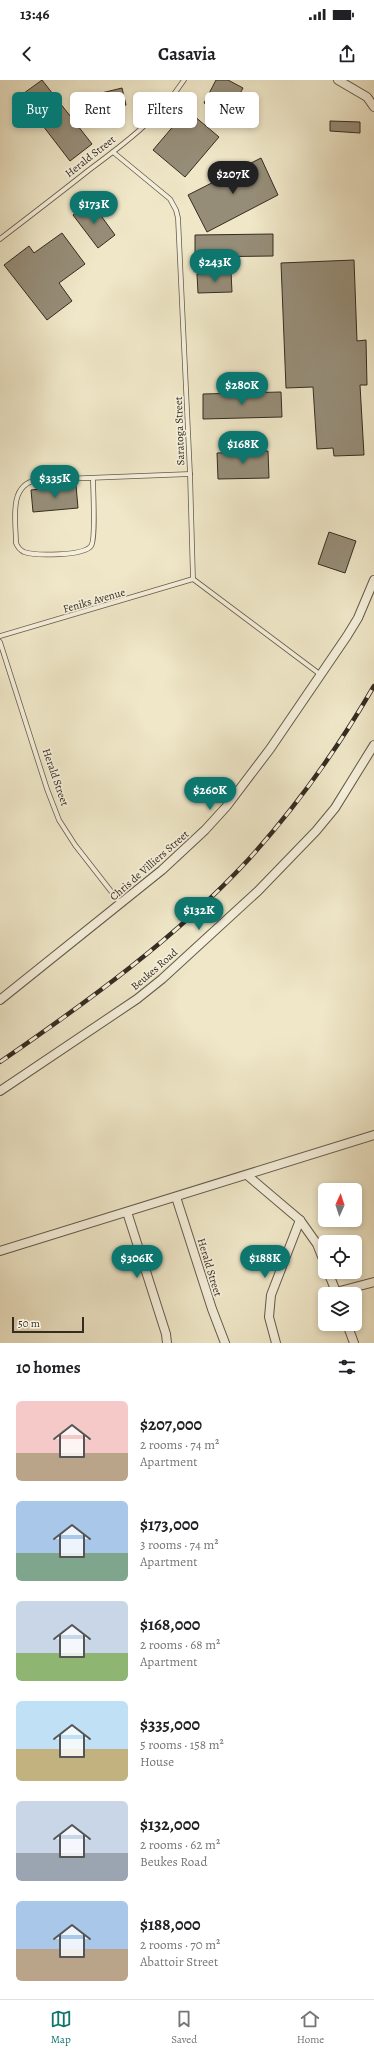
<!DOCTYPE html>
<html lang="en">
<head>
<meta charset="utf-8">
<style>
  :root { --surface:#fff; --page:#f6f6f6; --text:#202124; --muted:#757577; --line:#e0e0e0; --accent:#0f766e }
  body { margin:0; font-family:Alegreya,serif; background:var(--page); color:var(--text); height:100vh; display:flex; flex-direction:column; font-size:15px; white-space:nowrap }
  * { box-sizing:border-box; margin:0 }
  p { font-size:13px; color:var(--muted) }
  .icon { flex:none; width:22px; height:22px; fill:none; stroke:currentColor; stroke-width:2; stroke-linecap:round; stroke-linejoin:round }
  .map { position:relative; height:1263px; overflow:hidden }
  .panel { display:flex; flex-direction:column; background:var(--surface); flex:1 }
  .panel>* { flex:none }
  .banner { position:absolute; left:12px; top:12px; width:350px; height:36px; display:flex; gap:8px }
  .needle { width:26px; rotate:3deg }
  .tools { position:absolute; left:318px; top:1103px; display:grid; gap:8px }
  .tools a { display:grid; place-items:center; width:44px; height:44px; border-radius:6px; background:var(--surface); box-shadow:0 2px 6px #0003; font-size:20px }
  .scale { position:absolute; left:12px; bottom:10px; width:72px; box-sizing:border-box; padding-left:4px; border:2px solid #352c21; border-top:0; font-size:11px; line-height:14px; white-space:nowrap; color:#352c21; -webkit-text-stroke:3px #f5efdb; paint-order:stroke }
  .price { position:absolute; translate:-50% -34px; padding:0 9px; border-radius:14px; background:var(--accent); color:#fff; font-size:13px; line-height:26px; filter:drop-shadow(0 1px 2px #0008) }
  .price::after { content:''; position:absolute; left:50%; top:24px; width:12px; height:9px; margin-left:-6px; background:inherit; clip-path:polygon(0 0,100% 0,50% 100%) }
  .price.selected { background:#222; color:#fff }
  ul { padding:0; list-style:none }
  li { display:flex; align-items:center; gap:12px; height:100px; padding:0 16px }
  li span { display:grid; place-items:center; flex:none; width:112px; height:80px; border-radius:6px; color:#555 }
  li>.icon { margin-inline-start:auto }
  span .icon { width:48px; height:48px; fill:#fffc; stroke-width:1 }
  li b { font-size:17px }
  h2 { display:flex; justify-content:space-between; align-items:center; height:48px; padding:0 16px; font-size:17px }
  .pill { padding:0 14px; border-radius:6px; background:var(--surface); box-shadow:0 2px 6px #0003; font-size:14px; line-height:36px }
  .pill.selected { background:var(--accent); color:#fff }
  .status { display:flex; justify-content:space-between; align-items:center; height:28px; padding:0 20px; background:var(--surface); direction:ltr }
  .status svg { height:11px; fill:currentColor }
  header { display:flex; justify-content:space-between; align-items:center; height:52px; padding:0 16px; background:var(--surface); font-size:18px; font-weight:700 }
  .tabs { display:flex; justify-content:space-around; align-items:center; height:56px; border-top:1px solid var(--line); background:var(--surface); font-size:11px; color:var(--muted) }
  .tabs a { display:grid; justify-items:center; gap:2px }
  .tabs .selected { color:var(--accent) }
  .map>svg:first-child { display:block }
  .building { fill:#968d78; stroke:#352c21 }
  .lines { fill:none; stroke-linecap:round; stroke-linejoin:round }
  .lane-casing { stroke:#645b4b; stroke-width:5.5 }
  .street-casing { stroke:#645b4b; stroke-width:10 }
  .lane { stroke:#f5efdb; stroke-width:4 }
  .street { stroke:#f5efdb; stroke-width:8 }
  .rail-casing { stroke:#352c21; stroke-width:4.5 }
  .rail { stroke:#f5efdb; stroke-width:3; stroke-dasharray:9; stroke-linecap:butt }
  .labels { text-anchor:middle; stroke-width:3.5; stroke-linejoin:round; paint-order:stroke }
  .street-label { font-size:11px; fill:#352c21; stroke:#f5efdb }
</style>
</head>
<body>
<div class="status"><b>13:46</b><svg viewBox="0 0 49 12"><path d="M0 12V9h3v3zM5 12V6h3v6zM10 12V3h3v9zM15 12V0h3v12zM26 1h20v11H26zM47 4h2v5h-2z"/></svg></div>
<header><svg class="icon" aria-label="back" viewBox="0 0 24 24"><path d="M15 5l-7 7 7 7"/></svg>Casavia<svg class="icon" aria-label="share" viewBox="0 0 24 24"><path d="M12 15V3M7 8l5-5 5 5M5 13v7h14v-7"/></svg></header>
<div class="map">
<svg width="374" height="1263" viewBox="0 0 374 1263">
  <rect width="100%" height="100%" fill="#efe7c8"/>
  <filter id="stains"><feTurbulence type="fractalNoise" baseFrequency=".005" numOctaves="4"/><feColorMatrix values="0 0 0 0 .2 0 0 0 0 .09 0 0 0 0 .02 0 0 0 .5 -.17"/></filter>
  <radialGradient id="worn" r=".72"><stop offset=".6" stop-color="#630" stop-opacity="0"/><stop offset="1" stop-color="#630" stop-opacity=".3"/></radialGradient>
  <g class="building">
    <path d="M42,0L92,64L70,81L20,16Z"/>
    <path d="M216,0H228L243,8L228,36L204,23Z"/>
    <path d="M122,8L126,25L98,32L93,15Z"/>
    <path d="M187,30L219,57L185,97L153,70Z"/>
    <path d="M330,41L360,42V53L330,51Z"/>
    <path d="M261,78L278,115L207,152L188,115Z"/>
    <path d="M91,122L115,155L98,168L73,135Z"/>
    <path d="M62,153L85,184L59,203L72,221L47,240L4,185L29,166L34,173Z"/>
    <path d="M273,154V176L195,177V155Z"/>
    <path d="M354,180L357,261L366,260L367,305H360L364,375L334,376L333,368L317,369L313,307L286,308L281,183Z"/>
    <path d="M231,192L232,212L198,213L197,194Z"/>
    <path d="M281,312L282,337L203,339V314Z"/>
    <path d="M268,371L269,398L218,399L217,373Z"/>
    <path d="M76,405L78,428L33,432L31,410Z"/>
    <path d="M329,452L356,461L345,493L318,484Z"/>
  </g>
  <g class="lines">
    <defs>
      <g id="lane">
        <path d="M113,72L170,119L176,130L178,138L190,394L193,499"/>
        <path d="M0,159C30,136 60,113 89,90C124,64 160,37 184,0"/>
        <path d="M93,399C93,410 96,460 91,466C84,476 35,476 24,472C20,470 18,468 16,463C16,441 8,406 36,400L190,394"/>
        <path d="M193,499L321,595"/>
        <path d="M0,556L193,499"/>
        <path d="M0,562L47,709L59,740L75,765L121,824"/>
      </g>
      <g id="street">
        <path d="M338,0L367,17L374,27"/>
        <path d="M0,920L162,790L205,750L226,727L270,669L347,556L358,538L374,500"/>
        <path d="M0,1011L137,919L162,899L258,811L316,751L335,728L374,665"/>
        <path d="M247,1095L300,1140L317,1164L325,1184"/>
        <path d="M176,1117L212,1229L225,1263"/>
        <path d="M127,1132L166,1254L167,1263"/>
        <path d="M0,1171L374,1055"/>
        <path d="M328,1192L337,1214"/>
        <path d="M336,1212L374,1202"/>
        <path d="M347,1244L354,1263"/>
        <path d="M276,1263L269,1237L271,1215L300,1140"/>
      </g>
    </defs>
    <use href="#lane" class="lane-casing"/>
    <use href="#street" class="street-casing"/>
    <use href="#lane" class="lane"/>
    <use href="#street" class="street"/>
    <defs>
      <path id="rail" d="M0,982C87,922 176,858 248,780C297,726 338,668 374,606"/>
    </defs>
    <use href="#rail" class="rail-casing"/>
    <use href="#rail" class="rail"/>
  </g>
  <g class="labels">
    <g class="street-label">
      <text transform="translate(90 76) rotate(-38)" y="4">Herald Street</text>
      <text transform="translate(179 351) rotate(-92)" y="4">Saratoga Street</text>
      <text transform="translate(94 520) rotate(-16)" y="4">Feniks Avenue</text>
      <text transform="translate(56 697) rotate(71)" y="4">Herald Street</text>
      <text transform="translate(149 785) rotate(-41)" y="4">Chris de Villiers Street</text>
      <text transform="translate(154 889) rotate(-41)" y="4">Beukes Road</text>
      <text transform="translate(210 1187) rotate(73)" y="4">Herald Street</text>
    </g>
  </g>
  <rect width="100%" height="100%" filter="url(#stains)"/>
  <rect width="100%" height="100%" fill="url(#worn)"/>
</svg>
<div class="tools">
<a><svg class="needle" viewBox="-14 -14 28 28"><path d="M0-13l5 13h-10z" fill="#e53935"/><path d="M0 13l5-13h-10z" fill="#757577"/></svg></a>
<a><svg class="icon" aria-label="locate" viewBox="0 0 24 24"><circle cx="12" cy="12" r="6"/><path d="M12 2v4M12 18v4M2 12h4M18 12h4"/></svg></a>
<a><svg class="icon" aria-label="layers" viewBox="0 0 24 24"><path d="M12 4l9 5-9 5-9-5zM3 14l9 5 9-5"/></svg></a>
</div>
<div class="scale">50 m</div>
<b class="price selected" style="left:233px;top:115px">$207K</b>
<b class="price" style="left:94px;top:145px">$173K</b>
<b class="price" style="left:215px;top:203px">$243K</b>
<b class="price" style="left:242px;top:326px">$280K</b>
<b class="price" style="left:243px;top:385px">$168K</b>
<b class="price" style="left:55px;top:419px">$335K</b>
<b class="price" style="left:210px;top:731px">$260K</b>
<b class="price" style="left:199px;top:851px">$132K</b>
<b class="price" style="left:137px;top:1199px">$306K</b>
<b class="price" style="left:265px;top:1199px">$188K</b>
<div class="banner">
<a class="pill selected">Buy</a>
<a class="pill">Rent</a>
<a class="pill">Filters</a>
<a class="pill">New</a>
</div>
</div>
<section class="panel">
<h2>10 homes<svg class="icon" aria-label="filters" viewBox="0 0 24 24"><path d="M4 7h16M4 17h16"/><circle cx="9" cy="7" r="2"/><circle cx="15" cy="17" r="2"/></svg></h2>
<ul>
<li><span style="background:linear-gradient(#f6c9c9 65%,#b9a48a 0)"><svg class="icon" aria-label="home" viewBox="0 0 24 24"><path d="M3 11l9-7 9 7M6 9v11h12V9"/></svg></span><div><b>$207,000</b><p>2 rooms · 74 m²</p><p>Apartment</p></div></li>
<li><span style="background:linear-gradient(#a9c7e8 65%,#7fa58c 0)"><svg class="icon" aria-label="home" viewBox="0 0 24 24"><path d="M3 11l9-7 9 7M6 9v11h12V9"/></svg></span><div><b>$173,000</b><p>3 rooms · 74 m²</p><p>Apartment</p></div></li>
<li><span style="background:linear-gradient(#c9d6e8 65%,#8fb573 0)"><svg class="icon" aria-label="home" viewBox="0 0 24 24"><path d="M3 11l9-7 9 7M6 9v11h12V9"/></svg></span><div><b>$168,000</b><p>2 rooms · 68 m²</p><p>Apartment</p></div></li>
<li><span style="background:linear-gradient(#bfe0f5 60%,#c2b280 0)"><svg class="icon" aria-label="home" viewBox="0 0 24 24"><path d="M3 11l9-7 9 7M6 9v11h12V9"/></svg></span><div><b>$335,000</b><p>5 rooms · 158 m²</p><p>House</p></div></li>
<li><span style="background:linear-gradient(#c9d6e8 65%,#9aa5b1 0)"><svg class="icon" aria-label="home" viewBox="0 0 24 24"><path d="M3 11l9-7 9 7M6 9v11h12V9"/></svg></span><div><b>$132,000</b><p>2 rooms · 62 m²</p><p>Beukes Road</p></div></li>
<li><span style="background:linear-gradient(#a9c7e8 60%,#b9a48a 0)"><svg class="icon" aria-label="home" viewBox="0 0 24 24"><path d="M3 11l9-7 9 7M6 9v11h12V9"/></svg></span><div><b>$188,000</b><p>2 rooms · 70 m²</p><p>Abattoir Street</p></div></li>
</ul>
</section>
<nav class="tabs">
<a class="selected"><svg class="icon" aria-label="map" viewBox="0 0 24 24"><path d="M3 6l6-2 6 2 6-2v14l-6 2-6-2-6 2zM9 4v14M15 6v14"/></svg>Map</a>
<a><svg class="icon" aria-label="saved" viewBox="0 0 24 24"><path d="M7 4h10v16l-5-4-5 4z"/></svg>Saved</a>
<a><svg class="icon" aria-label="home" viewBox="0 0 24 24"><path d="M3 11l9-7 9 7M6 9v11h12V9"/></svg>Home</a>
</nav>
</body>
</html>
